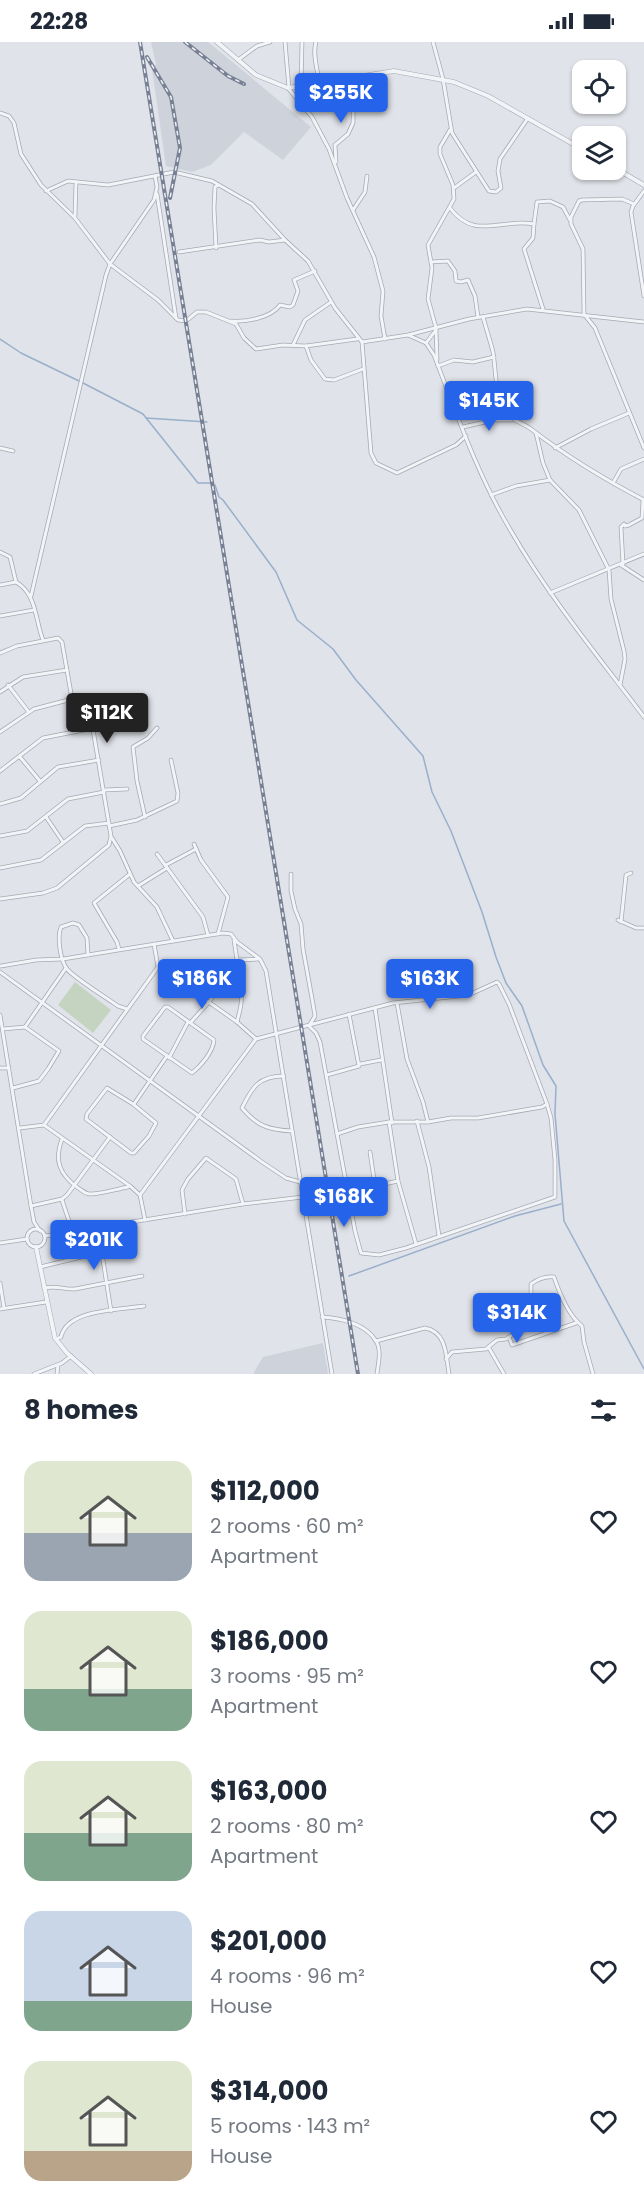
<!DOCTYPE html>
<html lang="en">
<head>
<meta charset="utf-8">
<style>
  :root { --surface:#fff; --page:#f6f6f7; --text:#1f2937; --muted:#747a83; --accent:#2563eb }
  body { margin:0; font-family:Poppins,sans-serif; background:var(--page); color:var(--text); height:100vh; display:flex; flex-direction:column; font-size:22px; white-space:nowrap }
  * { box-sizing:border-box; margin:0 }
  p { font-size:20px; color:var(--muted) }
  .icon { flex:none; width:33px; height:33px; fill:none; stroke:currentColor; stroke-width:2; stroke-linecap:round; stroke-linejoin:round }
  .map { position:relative; height:1332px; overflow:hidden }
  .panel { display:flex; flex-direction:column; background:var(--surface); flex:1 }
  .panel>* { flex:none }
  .fabs { position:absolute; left:572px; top:18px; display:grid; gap:12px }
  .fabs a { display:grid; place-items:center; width:54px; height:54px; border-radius:12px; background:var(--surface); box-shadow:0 2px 4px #0004; font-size:30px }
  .price { position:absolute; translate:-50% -51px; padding:0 14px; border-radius:6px; background:var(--accent); color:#fff; font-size:20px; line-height:39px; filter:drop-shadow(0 2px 3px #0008) }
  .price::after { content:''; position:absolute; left:50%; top:36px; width:18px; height:14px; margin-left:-9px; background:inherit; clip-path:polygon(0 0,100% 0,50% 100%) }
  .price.selected { background:#222; color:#fff }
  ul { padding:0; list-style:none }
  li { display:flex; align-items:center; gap:18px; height:150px; padding:0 24px }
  li span { display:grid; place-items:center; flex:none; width:168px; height:120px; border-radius:18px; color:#555 }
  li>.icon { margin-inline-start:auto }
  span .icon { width:72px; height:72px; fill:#fffc; stroke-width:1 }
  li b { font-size:26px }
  h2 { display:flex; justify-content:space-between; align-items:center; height:72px; padding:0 24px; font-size:26px }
  .status { display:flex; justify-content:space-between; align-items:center; height:42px; padding:0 30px; background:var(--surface); direction:ltr }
  .status svg { height:16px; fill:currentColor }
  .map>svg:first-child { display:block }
  .built { fill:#cdd2db }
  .green { fill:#c4d4c0 }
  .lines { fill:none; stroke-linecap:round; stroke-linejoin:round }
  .stream { stroke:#99afcb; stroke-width:1.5 }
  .minor-casing { stroke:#a5aab3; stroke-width:4.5 }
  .tertiary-casing { stroke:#a5aab3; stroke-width:5 }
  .minor { stroke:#f2f4f7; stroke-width:3 }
  .tertiary { stroke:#f2f4f7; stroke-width:4 }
  .rail-casing { stroke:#788194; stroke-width:4 }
  .rail { stroke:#eff2f7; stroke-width:1.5; stroke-dasharray:4.5; stroke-linecap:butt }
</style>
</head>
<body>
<div class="status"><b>22:28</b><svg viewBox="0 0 49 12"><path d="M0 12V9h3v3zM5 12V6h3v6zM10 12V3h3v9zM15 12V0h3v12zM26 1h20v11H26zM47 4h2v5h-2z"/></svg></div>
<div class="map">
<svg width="644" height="1332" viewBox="0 0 644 1332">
  <rect width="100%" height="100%" fill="#e0e3e9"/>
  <g class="built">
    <path d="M151,0H208L311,85L283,118L244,90L211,123L192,130L166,124L152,27L156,22Z"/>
    <path d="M323,1301L328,1332H253L263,1315Z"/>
  </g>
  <path class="green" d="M75,940L111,968L93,991L58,963Z"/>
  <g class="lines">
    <g class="stream">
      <path d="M0,297L21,311L79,339"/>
      <path d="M83,341L143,372L198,441H211"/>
      <path d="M146,376L207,380"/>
      <path d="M215,443L219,455L223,458L276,530L297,578L333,607L356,638L423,714L432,750L451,789L482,870L496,915L506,941L522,964L543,1023L556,1044L555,1072L564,1179L644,1327"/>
      <path d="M349,1234L515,1174L561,1162"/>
    </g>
    <defs>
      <g id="minor">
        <path d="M285,0L289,46"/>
        <path d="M316,0C312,12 318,28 319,41"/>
        <path d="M433,0L443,37L452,91L489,149L496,150L501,146L498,129L500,117L528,76"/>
        <path d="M238,18L257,4L270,0"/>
        <path d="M301,44L302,0"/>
        <path d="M288,46L312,75L329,107L347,156L374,215L383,249L381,274L385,297"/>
        <path d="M0,71L9,74L14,81L21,112L41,143L75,176L110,222L158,258L178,278L186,279L197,270H206L236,282L244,296L256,307L283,303L306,304L357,297"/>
        <path d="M336,120L335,103L348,92L353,81L354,36"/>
        <path d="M454,146L476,130"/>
        <path d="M46,149L68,139L108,143L174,130L212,139L252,162L285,198L308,219L335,266L362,300L371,411L376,421L397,431L456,403L466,394"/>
        <path d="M644,149L633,164L631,170L644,254"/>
        <path d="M157,152L176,276"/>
        <path d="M634,162L622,157L582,158L579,159L571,175V182L583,207L584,272L595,286L644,406"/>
        <path d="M450,166C475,199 500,176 534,182L533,196L524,207L543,267"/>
        <path d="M353,168L365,150L367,134"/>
        <path d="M75,174L76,140"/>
        <path d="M534,182L537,160L550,159L563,165L570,178"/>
        <path d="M216,206L214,166L215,145L218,143"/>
        <path d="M179,210L260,198L269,200L285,198"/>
        <path d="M431,220L448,219L455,229L456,239L461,240L468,238L475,254L478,275"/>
        <path d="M483,275C486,286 490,298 493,310C496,329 495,352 505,369C511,379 522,380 531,387C566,414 604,437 644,458"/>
        <path d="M231,279C246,280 271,276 280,263L290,265L293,263L298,249L294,238L315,229"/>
        <path d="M408,293L426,301L434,313C457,373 478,434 511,489C549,555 598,614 644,675"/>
        <path d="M362,300L408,293L469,277L527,267L644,280"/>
        <path d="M426,301L436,288"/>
        <path d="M293,303L305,278L331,260"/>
        <path d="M306,304L311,318L325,337L334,338L363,327"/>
        <path d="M437,318L436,286L428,257L432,226L428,203L454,157L453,143L440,112V105L450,88"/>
        <path d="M438,324L454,318L473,320L494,315"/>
        <path d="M446,345L486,354L501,361"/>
        <path d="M463,385L494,378H511"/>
        <path d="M536,391L543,421L550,438L579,468L609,528L611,557L624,609L625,617L620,643"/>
        <path d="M0,406L13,409"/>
        <path d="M555,406L591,387L629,371"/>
        <path d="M613,441L621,427L644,417"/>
        <path d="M491,453L516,444L550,438"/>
        <path d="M0,510L10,515L16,540C37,552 35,578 43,598"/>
        <path d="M623,522L621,485L624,482L625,484L629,483L642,476L643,458"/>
        <path d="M621,523L644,538"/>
        <path d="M0,543L16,540"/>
        <path d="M550,551L644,512"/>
        <path d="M31,554L106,233L110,222L154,158L157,145L155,134"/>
        <path d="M0,574L34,568"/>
        <path d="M0,611L17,604L58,596L62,600L72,657"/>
        <path d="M8,643L28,669"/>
        <path d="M0,650L23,635L67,628"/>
        <path d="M0,690L34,667L72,657L88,658L111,794L109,803L57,846L43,851L0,857"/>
        <path d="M20,715L40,739"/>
        <path d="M0,729L43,696L94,686"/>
        <path d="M104,748L127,747"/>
        <path d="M0,762L21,756L58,725L99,718"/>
        <path d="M46,775L63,800"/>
        <path d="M145,775L137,739L133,705L148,696L157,686"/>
        <path d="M109,784L137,778L177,759L178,751L171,718"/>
        <path d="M0,794L27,789L68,757L104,750"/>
        <path d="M112,796L120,809L134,840L157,865L173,899"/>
        <path d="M194,802L201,818L228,855L218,892"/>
        <path d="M157,812L203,875L208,893"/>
        <path d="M166,823L196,807"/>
        <path d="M0,826L41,818L85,784L109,781"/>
        <path d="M291,832V849L295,867L301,882L303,907L313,962L315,974L309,984L316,991L320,1000L355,1189L361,1211L379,1213L406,1206L555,1155V1118L551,1076L547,1062"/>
        <path d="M138,844L167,826"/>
        <path d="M618,878L636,886H644"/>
        <path d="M621,880L626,833L631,831"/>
        <path d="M119,907L117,900L94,861L130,832"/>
        <path d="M88,913L87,896L79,883L73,881L61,885C57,895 60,918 67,927C73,935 108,957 118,964L127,967"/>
        <path d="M237,918L259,917"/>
        <path d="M1,924L36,918L63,917L223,891L231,892L237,900L260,917L266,929L332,1332"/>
        <path d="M159,925L237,980L256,997"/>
        <path d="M0,930L262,1120L286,1136L300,1140"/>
        <path d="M178,938C193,921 212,924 229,937C234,941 239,945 241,952C243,961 239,971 237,980"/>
        <path d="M397,961L407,1017L423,1060L428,1080"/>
        <path d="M165,965H168L214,998C213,1010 201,1024 192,1031L143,997V994Z"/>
        <path d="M375,966L392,1081"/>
        <path d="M0,973L31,1164L34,1180L40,1189"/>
        <path d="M191,980L209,960L237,918L234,898"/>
        <path d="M25,985L66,926"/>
        <path d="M3,987L25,985L59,1009L48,1027L39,1039L13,1046"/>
        <path d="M169,1016L188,980"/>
        <path d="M360,1022L381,1018"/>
        <path d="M0,1026H9"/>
        <path d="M327,1033L359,1024L349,972"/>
        <path d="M284,1034C259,1034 252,1045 242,1066C257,1084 269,1088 292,1089"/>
        <path d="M107,1046L133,1062L156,1081L149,1094L134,1111H131L86,1077L87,1072Z"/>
        <path d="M134,1062L167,1014"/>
        <path d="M417,1079L429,1125L439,1194"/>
        <path d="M389,1080L398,1139L416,1202"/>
        <path d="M44,1083L158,925L154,902"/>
        <path d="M20,1086L44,1083L130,1144L140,1153L145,1178"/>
        <path d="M62,1097C54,1118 59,1132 78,1146C82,1148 85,1152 90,1152C103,1152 116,1147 128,1145"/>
        <path d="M370,1110L375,1144"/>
        <path d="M140,1153L256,997L393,961L459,954L473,951L497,940L499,942L509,962L547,1062L542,1065L478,1076H451L428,1080H389L358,1085L337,1092"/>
        <path d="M349,1153L375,1144L398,1139"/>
        <path d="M62,1158L69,1179L68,1191"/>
        <path d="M31,1164L62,1157L67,1153L110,1095"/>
        <path d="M185,1172L182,1148L188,1137L206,1116L236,1137L243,1162"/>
        <path d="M98,1186L111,1269"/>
        <circle cx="36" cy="1196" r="9"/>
        <path d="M45,1194L243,1162L303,1155"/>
        <path d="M0,1201L27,1197"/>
        <path d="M40,1225L102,1210L130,1207"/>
        <path d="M0,1241L4,1266"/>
        <path d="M44,1246C58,1243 64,1248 75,1247L142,1234"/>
        <path d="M0,1267L46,1260"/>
        <path d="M322,1275C341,1276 366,1282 376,1299C382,1308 378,1323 377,1332"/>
        <path d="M509,1295L512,1303L576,1281"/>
        <path d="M56,1297L61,1295C67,1267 119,1268 144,1264"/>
        <path d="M376,1299L425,1286C447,1290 446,1314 449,1332"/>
        <path d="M489,1306L504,1332"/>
        <path d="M446,1317L452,1310L486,1307L497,1298L506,1297L512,1293L527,1279L531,1263V1242C538,1237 545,1234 554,1235C560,1253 568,1273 582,1284L584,1300L593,1332"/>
        <path d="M34,1332L62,1321L71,1314"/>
        <path d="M57,1332L58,1323"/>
      </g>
      <g id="tertiary">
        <path d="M217,0L256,33L288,46L394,29L454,40L488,54L582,107"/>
        <path d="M615,126L644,143"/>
        <path d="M36,1205L55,1296L67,1311L91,1332"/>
      </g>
    </defs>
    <use href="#minor" class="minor-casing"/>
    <use href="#tertiary" class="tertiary-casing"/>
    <use href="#minor" class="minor"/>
    <use href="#tertiary" class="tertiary"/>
    <defs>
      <g id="rail">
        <path d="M140,0L358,1332"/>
        <path d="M185,0L228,34L244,42"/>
        <path d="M147,15L171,55L180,106L170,156"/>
      </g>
    </defs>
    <use href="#rail" class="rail-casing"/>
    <use href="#rail" class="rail"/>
  </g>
</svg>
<div class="fabs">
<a><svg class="icon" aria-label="locate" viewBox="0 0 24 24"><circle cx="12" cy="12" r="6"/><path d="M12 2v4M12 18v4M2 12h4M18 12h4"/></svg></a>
<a><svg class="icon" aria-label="layers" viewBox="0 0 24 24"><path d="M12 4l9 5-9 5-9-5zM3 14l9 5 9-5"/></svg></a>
</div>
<b class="price" style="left:341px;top:82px">$255K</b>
<b class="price" style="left:489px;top:390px">$145K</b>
<b class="price selected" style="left:107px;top:702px">$112K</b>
<b class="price" style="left:202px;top:968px">$186K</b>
<b class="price" style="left:430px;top:968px">$163K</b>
<b class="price" style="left:344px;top:1186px">$168K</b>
<b class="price" style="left:94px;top:1229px">$201K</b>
<b class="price" style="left:517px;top:1302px">$314K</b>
</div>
<section class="panel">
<h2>8 homes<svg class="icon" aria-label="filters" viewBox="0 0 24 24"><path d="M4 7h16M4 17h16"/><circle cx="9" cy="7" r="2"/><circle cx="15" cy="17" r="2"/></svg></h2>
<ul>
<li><span style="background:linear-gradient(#dfe7d0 60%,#9aa5b1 0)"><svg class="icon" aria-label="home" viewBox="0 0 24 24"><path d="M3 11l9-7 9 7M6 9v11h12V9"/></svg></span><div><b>$112,000</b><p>2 rooms · 60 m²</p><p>Apartment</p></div><svg class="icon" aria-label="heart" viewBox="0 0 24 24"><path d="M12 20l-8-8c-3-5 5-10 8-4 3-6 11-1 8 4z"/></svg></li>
<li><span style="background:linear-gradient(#dfe7d0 65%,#7fa58c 0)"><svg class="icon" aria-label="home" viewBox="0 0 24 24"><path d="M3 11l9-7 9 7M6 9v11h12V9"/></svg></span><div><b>$186,000</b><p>3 rooms · 95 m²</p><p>Apartment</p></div><svg class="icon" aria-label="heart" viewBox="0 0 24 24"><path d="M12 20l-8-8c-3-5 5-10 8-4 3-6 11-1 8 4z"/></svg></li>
<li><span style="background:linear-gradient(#dfe7d0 60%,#7fa58c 0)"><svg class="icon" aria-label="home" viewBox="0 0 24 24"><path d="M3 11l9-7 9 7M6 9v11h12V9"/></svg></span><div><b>$163,000</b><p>2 rooms · 80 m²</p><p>Apartment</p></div><svg class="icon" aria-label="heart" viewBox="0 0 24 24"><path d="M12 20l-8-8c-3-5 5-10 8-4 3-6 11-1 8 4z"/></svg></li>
<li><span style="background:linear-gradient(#c9d6e8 75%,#7fa58c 0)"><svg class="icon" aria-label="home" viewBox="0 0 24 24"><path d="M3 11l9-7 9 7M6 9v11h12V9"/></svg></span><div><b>$201,000</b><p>4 rooms · 96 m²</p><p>House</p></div><svg class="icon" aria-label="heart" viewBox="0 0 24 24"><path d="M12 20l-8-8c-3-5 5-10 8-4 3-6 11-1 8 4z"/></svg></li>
<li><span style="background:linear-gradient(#dfe7d0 75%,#b9a48a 0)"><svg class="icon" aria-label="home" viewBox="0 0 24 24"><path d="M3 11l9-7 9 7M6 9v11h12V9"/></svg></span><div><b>$314,000</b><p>5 rooms · 143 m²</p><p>House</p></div><svg class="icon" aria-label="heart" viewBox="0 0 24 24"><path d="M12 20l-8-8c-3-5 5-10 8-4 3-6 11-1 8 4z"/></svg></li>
</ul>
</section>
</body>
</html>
